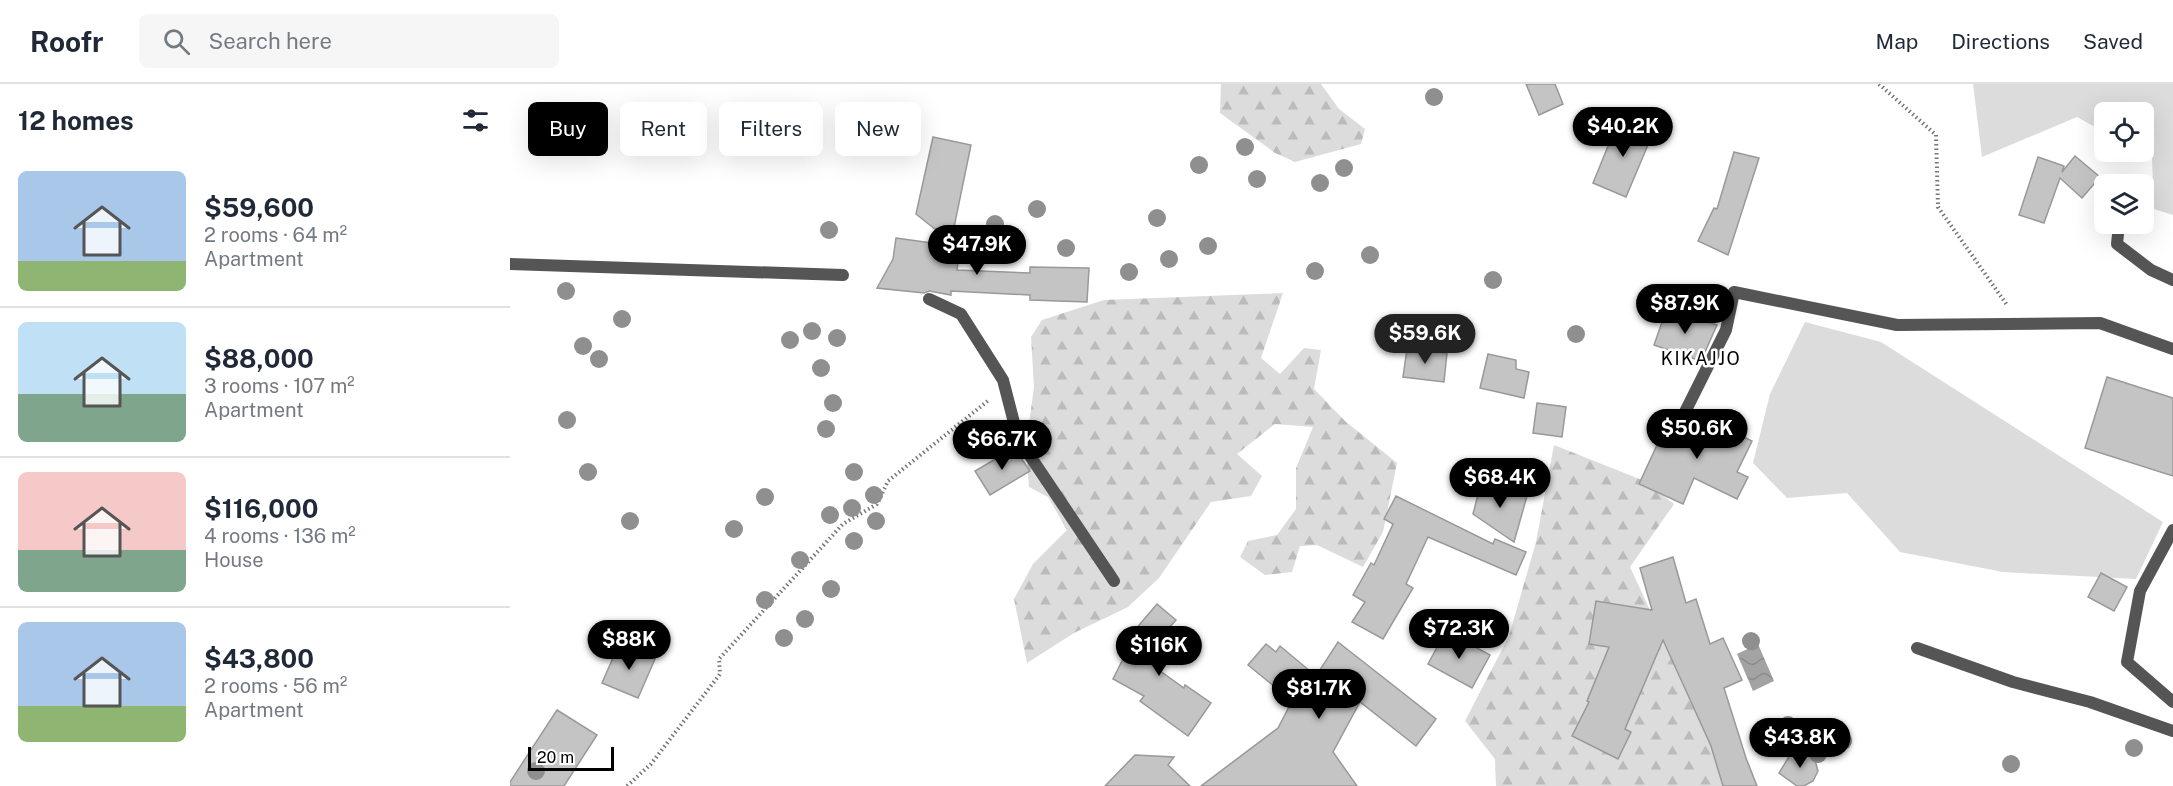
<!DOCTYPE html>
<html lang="en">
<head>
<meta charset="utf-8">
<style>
  :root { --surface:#fff; --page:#f6f6f7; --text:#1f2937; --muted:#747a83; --line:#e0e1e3; --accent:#000 }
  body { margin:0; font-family:"Public Sans",sans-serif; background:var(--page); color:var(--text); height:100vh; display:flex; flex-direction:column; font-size:22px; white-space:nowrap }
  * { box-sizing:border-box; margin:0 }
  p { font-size:20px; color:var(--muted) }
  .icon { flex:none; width:33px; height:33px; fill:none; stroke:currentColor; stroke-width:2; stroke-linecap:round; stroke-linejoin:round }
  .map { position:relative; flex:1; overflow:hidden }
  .sheet { display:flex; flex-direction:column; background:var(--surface); width:510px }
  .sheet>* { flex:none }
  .top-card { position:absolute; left:18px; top:18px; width:570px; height:54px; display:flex; gap:12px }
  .fabs { position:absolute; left:1584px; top:18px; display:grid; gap:12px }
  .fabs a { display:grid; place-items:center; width:60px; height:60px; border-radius:9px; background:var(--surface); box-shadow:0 6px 24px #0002; font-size:30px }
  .scale { position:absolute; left:18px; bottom:15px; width:86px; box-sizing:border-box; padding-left:6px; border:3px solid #000; border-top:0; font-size:16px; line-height:21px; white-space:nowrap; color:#000; -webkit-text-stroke:4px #fff; paint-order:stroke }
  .price { position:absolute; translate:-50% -51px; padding:0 14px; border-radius:21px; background:var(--accent); color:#fff; font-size:20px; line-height:39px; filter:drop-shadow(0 2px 3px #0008) }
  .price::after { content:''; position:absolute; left:50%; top:36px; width:18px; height:14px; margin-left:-9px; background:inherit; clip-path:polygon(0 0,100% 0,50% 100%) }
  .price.on { background:#222; color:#fff }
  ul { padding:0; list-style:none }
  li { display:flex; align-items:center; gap:18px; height:150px; padding:0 18px }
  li+li { border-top:2px solid var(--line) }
  li span { display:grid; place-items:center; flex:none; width:168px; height:120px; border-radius:9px; color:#555 }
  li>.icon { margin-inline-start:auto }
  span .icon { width:72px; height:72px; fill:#fffc; stroke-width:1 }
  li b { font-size:26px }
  h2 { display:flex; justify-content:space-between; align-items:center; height:72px; padding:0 18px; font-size:26px }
  .chip { padding:0 21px; border-radius:9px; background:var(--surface); box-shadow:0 6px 24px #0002; font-size:21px; line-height:54px }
  .chip.on { background:var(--accent); color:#fff }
  header { display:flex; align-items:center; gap:36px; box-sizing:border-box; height:84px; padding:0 30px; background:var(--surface); border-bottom:2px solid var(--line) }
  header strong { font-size:28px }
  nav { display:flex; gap:33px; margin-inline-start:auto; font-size:21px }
  .search { width:420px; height:54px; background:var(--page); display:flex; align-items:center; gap:15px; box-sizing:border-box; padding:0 21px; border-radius:9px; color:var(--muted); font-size:22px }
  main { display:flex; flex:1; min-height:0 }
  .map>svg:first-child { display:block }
  .green { fill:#dcdcdc }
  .forest { fill:url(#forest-firs) }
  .water { fill:url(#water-waves) }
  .building { fill:#c4c4c4; stroke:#999; stroke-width:1.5 }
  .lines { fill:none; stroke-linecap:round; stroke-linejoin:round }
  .path { stroke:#777; stroke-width:4; stroke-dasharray:1.5 3; stroke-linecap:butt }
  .service { stroke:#555; stroke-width:12 }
  .minor { stroke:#555; stroke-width:12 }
  .tree { fill:#8f8f8f }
  .labels { text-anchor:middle; stroke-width:5; stroke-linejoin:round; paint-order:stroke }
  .quarter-label { font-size:18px; letter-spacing:1.5px; fill:#000; stroke:#fff }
</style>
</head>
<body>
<header>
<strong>Roofr</strong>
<div class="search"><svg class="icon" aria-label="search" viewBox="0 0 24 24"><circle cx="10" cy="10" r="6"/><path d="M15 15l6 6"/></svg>Search here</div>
<nav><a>Map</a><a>Directions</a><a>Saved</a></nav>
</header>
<main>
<section class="sheet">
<h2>12 homes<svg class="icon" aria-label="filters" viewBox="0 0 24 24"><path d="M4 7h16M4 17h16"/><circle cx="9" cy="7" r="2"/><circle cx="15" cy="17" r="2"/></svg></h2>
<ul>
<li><span style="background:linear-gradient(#a9c7e8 75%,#8fb573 0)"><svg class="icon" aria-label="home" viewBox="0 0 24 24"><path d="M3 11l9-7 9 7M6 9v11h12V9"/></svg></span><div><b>$59,600</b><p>2 rooms · 64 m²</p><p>Apartment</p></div></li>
<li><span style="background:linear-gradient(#bfe0f5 60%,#7fa58c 0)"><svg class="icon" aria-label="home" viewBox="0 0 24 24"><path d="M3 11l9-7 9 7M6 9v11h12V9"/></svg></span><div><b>$88,000</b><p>3 rooms · 107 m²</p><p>Apartment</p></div></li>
<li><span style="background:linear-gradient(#f6c9c9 65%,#7fa58c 0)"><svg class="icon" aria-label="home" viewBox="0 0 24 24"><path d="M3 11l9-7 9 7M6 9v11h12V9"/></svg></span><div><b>$116,000</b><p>4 rooms · 136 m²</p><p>House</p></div></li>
<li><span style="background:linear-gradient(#a9c7e8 70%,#8fb573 0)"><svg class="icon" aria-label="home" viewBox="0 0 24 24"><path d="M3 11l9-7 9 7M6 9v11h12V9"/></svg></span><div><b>$43,800</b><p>2 rooms · 56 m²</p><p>Apartment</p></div></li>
</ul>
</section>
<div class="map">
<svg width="1663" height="702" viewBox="0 0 1663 702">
  <defs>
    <pattern id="forest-firs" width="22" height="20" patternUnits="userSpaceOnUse" patternTransform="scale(1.5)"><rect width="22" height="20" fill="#dcdcdc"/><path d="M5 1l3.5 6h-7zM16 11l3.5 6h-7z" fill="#bbb"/></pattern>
    <pattern id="water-waves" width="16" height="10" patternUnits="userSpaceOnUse" patternTransform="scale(1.5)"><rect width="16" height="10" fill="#a3a3a3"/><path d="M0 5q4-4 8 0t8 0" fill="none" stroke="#8b8b8b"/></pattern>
  </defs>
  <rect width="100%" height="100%" fill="#fff"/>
  <g class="green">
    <path d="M1463,0H1663V131L1644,125L1642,74L1630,68H1634V28H1594V48L1567,33L1472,73Z"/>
    <path d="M1295,238L1371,258L1653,438L1626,495L1493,488L1390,468L1337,409L1277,414L1243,379L1260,310Z"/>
  </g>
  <g class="forest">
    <path d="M711,0H811L829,25L855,45L851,60L785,78L765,69L710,29Z"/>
    <path d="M773,209L751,274L770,290L794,264L811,266L804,305L835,337L887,379L873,448L853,483L807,461L790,462L782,488L755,491L730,473L738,457L767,451L786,425V384L803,343L765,340L727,370L752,392L741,412L701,418L649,494L618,523L564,549L517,579L504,515L523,480L557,446L538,413L519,403L516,362L524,303L521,253L532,236L594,216Z"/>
    <path d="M1044,361L1132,396L1164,420L1120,483L1198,651L1213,702H986L985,675L955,637L999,552L1026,458Z"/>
  </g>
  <path class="water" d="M1248,560L1264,597L1243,607L1227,570Z"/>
  <g class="building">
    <path d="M1016,0H1045L1053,20L1029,31Z"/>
    <path d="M1109,35L1143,49L1116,113L1083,99Z"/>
    <path d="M423,53L461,61L441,158L406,130Z"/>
    <path d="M1224,68L1249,74L1218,171L1188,157L1204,124L1207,125Z"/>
    <path d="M1565,72L1590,93L1572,114L1550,94L1534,139L1509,131L1528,73L1554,82L1552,88Z"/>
    <path d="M386,154L450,163L447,186L520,189V183L579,184L577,218L520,216V211L441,207V211L419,207L414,209L367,204L383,175Z"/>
    <path d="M1157,224L1207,241L1191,277L1144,261Z"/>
    <path d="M897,265L937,269L934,298L893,293Z"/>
    <path d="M978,270L1006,276V285L1019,288L1014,314L970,304Z"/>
    <path d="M1597,293L1663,314V392L1575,364Z"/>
    <path d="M1027,319L1056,323L1052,353L1023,349Z"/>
    <path d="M1189,330L1242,357L1227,388L1238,393L1227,415L1184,394L1173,420L1129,400L1154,346L1170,353L1182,332L1187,334Z"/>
    <path d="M504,364L520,387L480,411L465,387Z"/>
    <path d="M971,399L1017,412L1004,458L963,430Z"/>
    <path d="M886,412L983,460L985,455L1016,468L1006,491L918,453L896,500L903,504L873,555L842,538L855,518L843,511L861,479L864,481L883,440L874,435Z"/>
    <path d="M1163,473L1176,519L1186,515L1200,560L1213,554L1232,596L1214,604L1236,674L1247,702H1213L1201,662L1153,556L1115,645L1121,648L1108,675L1062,652L1079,618L1077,617L1099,563L1079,560L1086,517L1142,526L1130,484Z"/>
    <path d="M1591,489L1617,503L1604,527L1578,513Z"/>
    <path d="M647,520L666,536L632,574L674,604L675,601L701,619L678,652L630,617L634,612L603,595L626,549L624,547Z"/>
    <path d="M936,547L980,571L962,604L918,580Z"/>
    <path d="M828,558L926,635L906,662L850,618L823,668L847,702H691L768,644L782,617L738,581L756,560L766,568L770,562L806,592Z"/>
    <path d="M109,560L145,575L128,614L92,599Z"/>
    <path d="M47,626L87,651L54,702H0V698Z"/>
    <path d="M1291,668L1296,669L1305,676L1308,687L1303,697L1294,702H1287L1269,689L1280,671Z"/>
    <path d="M625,671L664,673L658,681L680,702H595Z"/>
  </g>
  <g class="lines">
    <g class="path">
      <path d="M1369,0L1426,51L1428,123L1497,221"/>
      <path d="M117,702L141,680L210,590L209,575L333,440L367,420L378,397L479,316"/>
    </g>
    <path class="service" d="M0,180L333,191"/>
    <g class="minor">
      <path d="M1599,98L1603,100"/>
      <path d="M1609,140L1607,160L1641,186L1663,196"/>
      <path d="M419,215L451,230L493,296L508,354L604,497"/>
      <path d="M1168,342L1216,246L1224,208L1387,241L1590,239L1663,265"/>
      <path d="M1663,446L1630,507L1617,578L1663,618"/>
      <path d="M1407,564L1503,598L1580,618L1663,647"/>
    </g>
  </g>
  <g class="tree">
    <circle cx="924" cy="13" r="9"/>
    <circle cx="365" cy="61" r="9"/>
    <circle cx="735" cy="63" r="9"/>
    <circle cx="689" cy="81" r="9"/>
    <circle cx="834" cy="84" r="9"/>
    <circle cx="747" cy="95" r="9"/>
    <circle cx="810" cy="99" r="9"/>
    <circle cx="527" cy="125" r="9"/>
    <circle cx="647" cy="134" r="9"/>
    <circle cx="485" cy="140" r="9"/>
    <circle cx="319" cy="146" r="9"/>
    <circle cx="698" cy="162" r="9"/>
    <circle cx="556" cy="164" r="9"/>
    <circle cx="860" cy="171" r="9"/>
    <circle cx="659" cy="175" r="9"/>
    <circle cx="805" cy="187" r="9"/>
    <circle cx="619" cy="188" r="9"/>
    <circle cx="983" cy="196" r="9"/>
    <circle cx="56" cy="207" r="9"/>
    <circle cx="112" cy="235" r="9"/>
    <circle cx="302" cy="247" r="9"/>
    <circle cx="1066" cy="250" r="9"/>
    <circle cx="327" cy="254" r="9"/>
    <circle cx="280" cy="256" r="9"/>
    <circle cx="73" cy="262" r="9"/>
    <circle cx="89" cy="275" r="9"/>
    <circle cx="311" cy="284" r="9"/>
    <circle cx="323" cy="319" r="9"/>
    <circle cx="57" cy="336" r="9"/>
    <circle cx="316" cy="345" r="9"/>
    <circle cx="78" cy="388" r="9"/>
    <circle cx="344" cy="388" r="9"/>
    <circle cx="364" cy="411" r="9"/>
    <circle cx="255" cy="413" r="9"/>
    <circle cx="342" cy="424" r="9"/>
    <circle cx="320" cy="431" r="9"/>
    <circle cx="120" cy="437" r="9"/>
    <circle cx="366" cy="437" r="9"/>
    <circle cx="224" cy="445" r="9"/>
    <circle cx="344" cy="457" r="9"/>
    <circle cx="290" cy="476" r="9"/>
    <circle cx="321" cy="505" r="9"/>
    <circle cx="255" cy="516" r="9"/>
    <circle cx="295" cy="535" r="9"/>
    <circle cx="274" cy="554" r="9"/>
    <circle cx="1241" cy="557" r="9"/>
    <circle cx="1278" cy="641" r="9"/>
    <circle cx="1333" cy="657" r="9"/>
    <circle cx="1624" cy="664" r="9"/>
    <circle cx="1308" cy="670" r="9"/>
    <circle cx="1501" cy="680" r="9"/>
    <circle cx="26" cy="687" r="9"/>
  </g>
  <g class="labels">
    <g class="quarter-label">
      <text x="1191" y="281">KIKAJJO</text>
    </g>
  </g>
</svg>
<div class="fabs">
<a><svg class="icon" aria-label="locate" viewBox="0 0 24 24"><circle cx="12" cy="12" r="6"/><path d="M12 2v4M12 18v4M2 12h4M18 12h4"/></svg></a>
<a><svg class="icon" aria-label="layers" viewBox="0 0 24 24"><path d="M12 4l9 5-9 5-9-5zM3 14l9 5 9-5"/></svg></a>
</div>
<div class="scale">20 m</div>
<b class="price" style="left:1113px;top:74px">$40.2K</b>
<b class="price" style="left:467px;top:192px">$47.9K</b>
<b class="price" style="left:1175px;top:251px">$87.9K</b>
<b class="price on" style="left:915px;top:281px">$59.6K</b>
<b class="price" style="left:1187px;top:376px">$50.6K</b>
<b class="price" style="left:492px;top:387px">$66.7K</b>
<b class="price" style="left:990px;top:425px">$68.4K</b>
<b class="price" style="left:949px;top:576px">$72.3K</b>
<b class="price" style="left:119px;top:587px">$88K</b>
<b class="price" style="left:649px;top:593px">$116K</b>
<b class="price" style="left:809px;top:636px">$81.7K</b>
<b class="price" style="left:1290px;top:685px">$43.8K</b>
<div class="top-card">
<a class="chip on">Buy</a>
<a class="chip">Rent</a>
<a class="chip">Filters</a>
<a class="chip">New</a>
</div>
</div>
</main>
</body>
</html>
